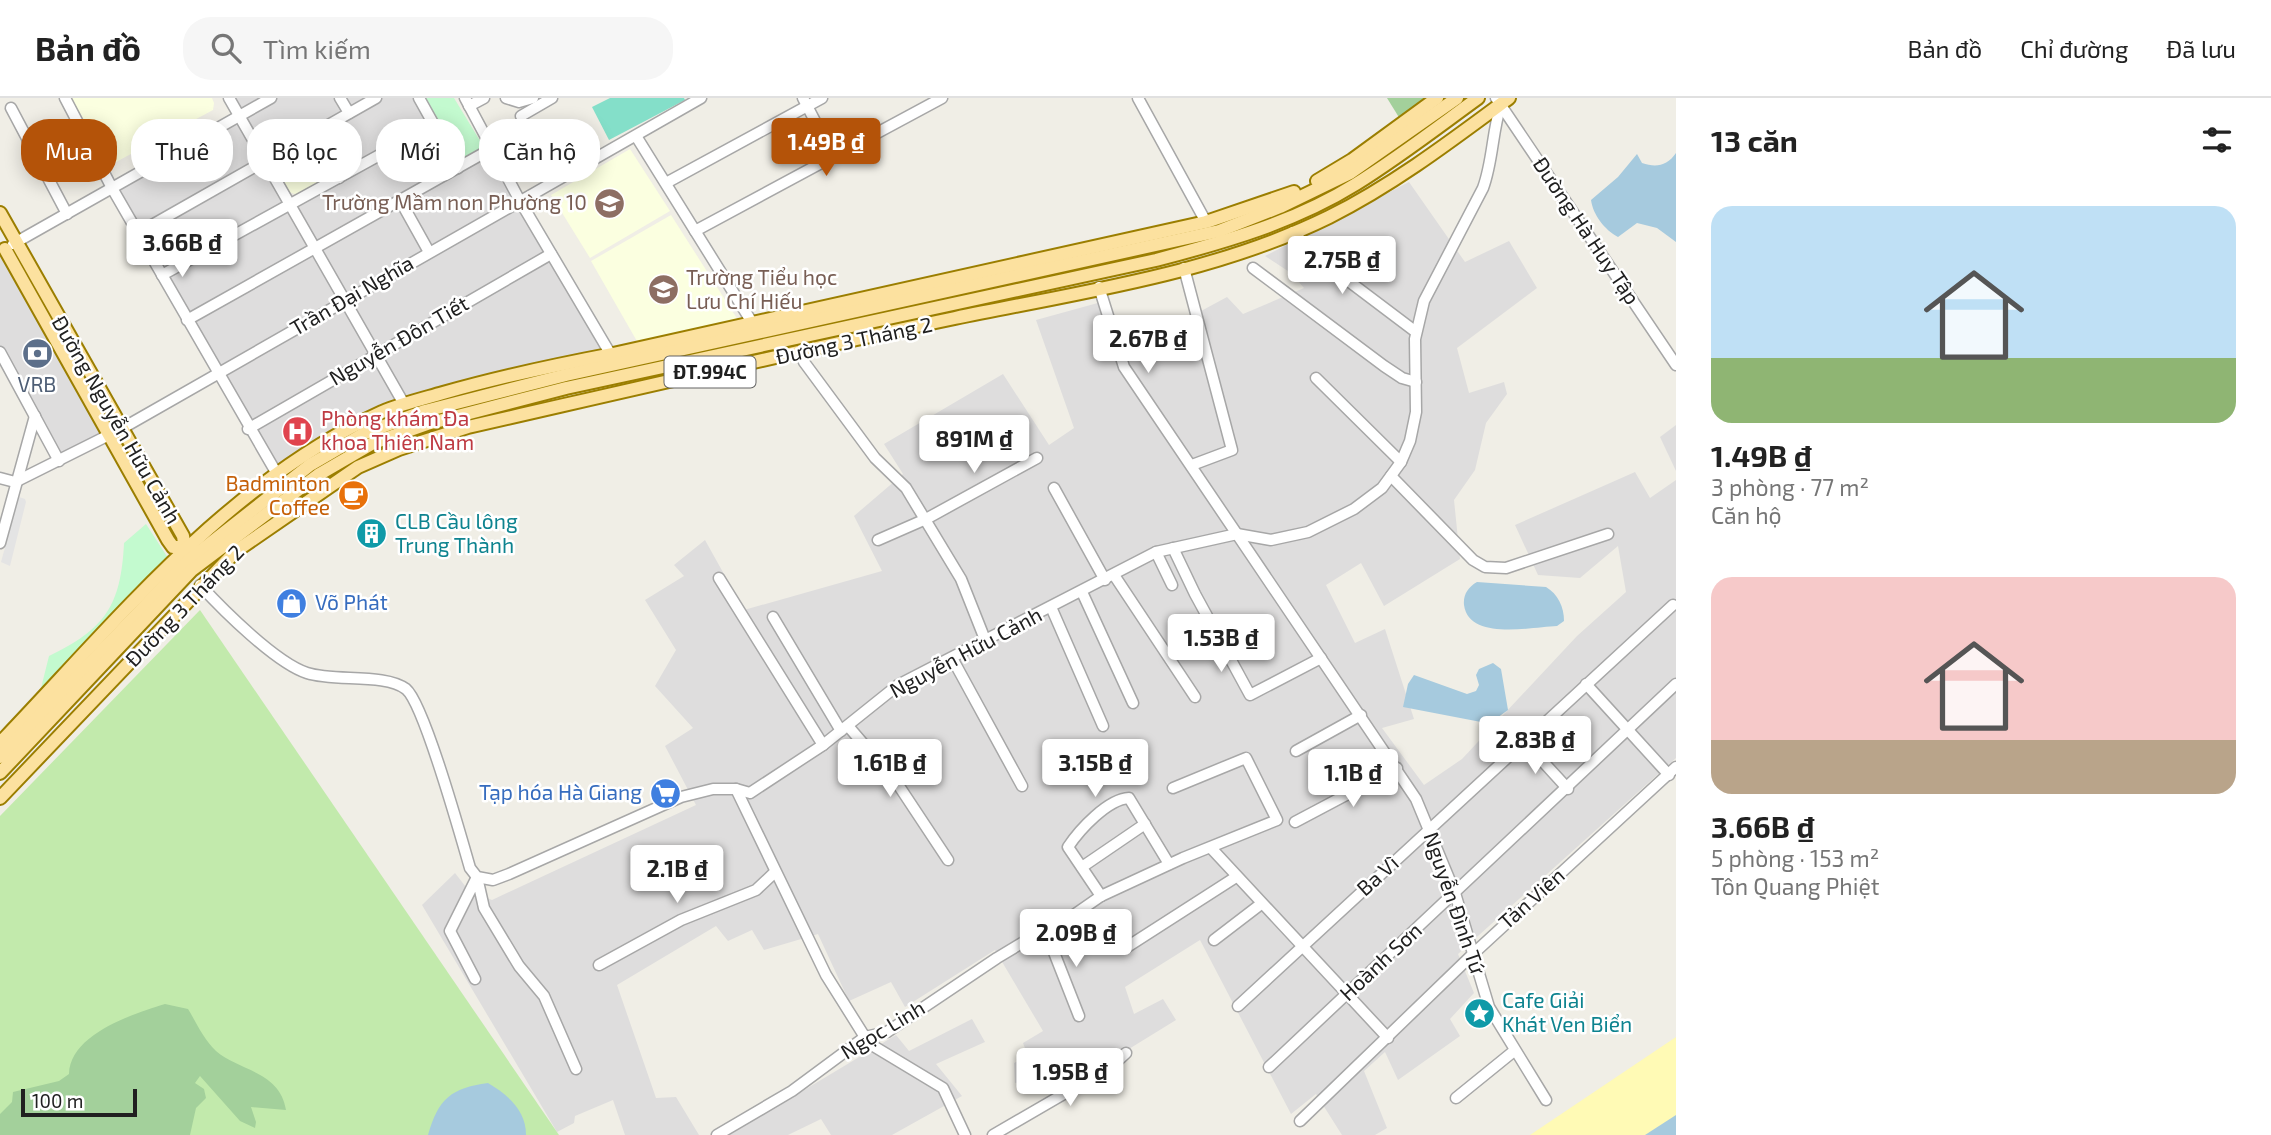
<!DOCTYPE html>
<html lang="vi">
<head>
<meta charset="utf-8">
<style>
  :root { --surface:#fff; --page:#f6f6f6; --text:#222; --muted:#767676; --line:#e0e0e0; --accent:#b45309 }
  body { margin:0; font-family:"Exo 2",sans-serif; background:var(--page); color:var(--text); height:100vh; display:flex; flex-direction:column; font-size:26px; white-space:nowrap }
  * { box-sizing:border-box; margin:0 }
  p { font-size:23px; color:var(--muted) }
  .icon { flex:none; width:38px; height:38px; fill:none; stroke:currentColor; stroke-width:2; stroke-linecap:round; stroke-linejoin:round }
  .map { position:relative; flex:1; overflow:hidden }
  .details { display:flex; flex-direction:column; background:var(--surface); width:595px }
  .details>* { flex:none }
  .banner { position:absolute; left:21px; top:21px; width:665px; height:63px; display:flex; gap:14px }
  .scale { position:absolute; left:21px; bottom:18px; width:116px; box-sizing:border-box; padding-left:7px; border:4px solid #202020; border-top:0; font-size:19px; line-height:24px; white-space:nowrap; color:#202020; -webkit-text-stroke:5px #fff; paint-order:stroke }
  .price { position:absolute; translate:-50% -60px; padding:0 16px; border-radius:7px; background:#fff; color:#222; font-size:23px; line-height:46px; filter:drop-shadow(0 2px 4px #0008) }
  .price::after { content:''; position:absolute; left:50%; top:42px; width:21px; height:16px; margin-left:-10px; background:inherit; clip-path:polygon(0 0,100% 0,50% 100%) }
  .price.current { background:var(--accent); color:#fff }
  ul { padding:0; list-style:none }
  li { display:grid; align-content:center; gap:14px; height:371px; padding:0 35px }
  li span { display:grid; place-items:center; height:217px; border-radius:21px; color:#555 }
  li>.icon { margin-inline-start:auto }
  span .icon { width:126px; height:126px; fill:#fffc; stroke-width:1 }
  li b { font-size:30px }
  h2 { display:flex; justify-content:space-between; align-items:center; height:84px; padding:0 35px; font-size:30px }
  .pill { padding:0 24px; border-radius:28px; background:var(--surface); box-shadow:0 4px 18px #0003; font-size:24px; line-height:63px }
  .pill.current { background:var(--accent); color:#fff }
  header { display:flex; align-items:center; gap:42px; box-sizing:border-box; height:98px; padding:0 35px; background:var(--surface); border-bottom:2px solid var(--line) }
  header strong { font-size:33px }
  nav { display:flex; gap:38px; margin-inline-start:auto; font-size:24px }
  .search { width:490px; height:63px; background:var(--page); display:flex; align-items:center; gap:18px; box-sizing:border-box; padding:0 24px; border-radius:28px; color:var(--muted); font-size:26px }
  main { display:flex; flex:1; min-height:0 }
  .map>svg:first-child { display:block }
  .residential { fill:#dedddd; fill-rule:evenodd }
  .education { fill:#fbffe0 }
  .grass { fill:#c2eaac }
  .forest { fill:#a3d09b }
  .sand { fill:#fffab5 }
  .park { fill:#c3facf }
  .pitch { fill:#84dfc9 }
  .parking { fill:#e4e4e4 }
  .water { fill:#a6cade }
  .lines { fill:none; stroke-linecap:round; stroke-linejoin:round }
  .minor-casing { stroke:#a7a7a7; stroke-width:13 }
  .major-casing { stroke:#9b7e00; stroke-width:16 }
  .minor { stroke:#fff; stroke-width:10 }
  .major { stroke:#fce19f; stroke-width:12 }
  .labels { text-anchor:middle; stroke-width:5; stroke-linejoin:round; paint-order:stroke }
  .shield { fill:#fff; stroke:#636363; stroke-width:2 }
  .shield-label { font-size:19px; font-weight:bold; fill:#202020 }
  .education-label { font-size:21px; fill:#785e54; stroke:#fff; text-anchor:end }
  .street-label { font-size:21px; fill:#202020; stroke:#fff }
  .service-label { font-size:21px; fill:#4e5e75; stroke:#fff }
  .health-label { font-size:21px; fill:#be3a42; stroke:#fff; text-anchor:start }
  .food-label { font-size:21px; fill:#c56008; stroke:#fff; text-anchor:end }
  .culture-label { font-size:21px; fill:#0d838f; stroke:#fff; text-anchor:start }
  .shop-label { font-size:21px; fill:#366cbe; stroke:#fff; text-anchor:start }
</style>
</head>
<body>
<header>
<strong>Bản đồ</strong>
<div class="search"><svg class="icon" aria-label="search" viewBox="0 0 24 24"><circle cx="10" cy="10" r="6"/><path d="M15 15l6 6"/></svg>Tìm kiếm</div>
<nav><a>Bản đồ</a><a>Chỉ đường</a><a>Đã lưu</a></nav>
</header>
<main>
<div class="map">
<svg width="1676" height="1037" viewBox="0 0 1676 1037">
  <rect width="100%" height="100%" fill="#f0eee6"/>
  <g class="residential">
    <path d="M229,0H419L458,69L491,51L613,256L404,306L277,376L112,90L239,18ZM315,35L338,79L290,106L266,62Z"/>
    <path d="M1409,84L1465,164L1509,143L1537,190L1457,250L1469,295L1504,284L1507,296L1486,325L1475,372L1454,402L1460,461L1384,508L1361,465L1326,487L1355,545L1385,531L1414,621L1382,630L1424,687L1462,661L1577,538L1626,494L1618,448L1580,480L1538,477L1515,427L1635,374L1650,400L1676,382V660L1458,856L1474,895L1450,921L1460,938L1398,982L1385,954L1364,973L1387,1030L1375,1037H1342L1316,996L1291,1016L1200,842L1125,889L1134,916L1163,901L1176,922L1059,994L1051,976L1015,985L1014,965L1028,958L1023,945L1043,933L995,852L905,909L891,884L849,903L818,836L764,852L752,832L728,843L716,828L617,887L656,1000L676,999L699,1037H625L613,1002L575,1018L574,1025L557,1034L422,807L455,775L469,793L492,802L696,707L665,648L693,630L655,588L676,552L645,502L684,478L674,467L705,442L744,512L882,473L854,418L903,376L884,346L1003,276L1049,347L1074,330L1036,222L1105,203L1123,245L1164,233L1227,199L1243,216L1304,190L1291,175L1265,158Z"/>
    <path d="M0,154L107,333L59,363L0,254Z"/>
    <path d="M1676,327V373L1660,339Z"/>
    <path d="M972,921L985,944L936,966L962,998L892,1037H831L821,1021L788,1037H729L896,937L909,953Z"/>
  </g>
  <g class="education">
    <path d="M71,0H212L214,5L213,12L116,64L108,63Z"/>
    <path d="M309,44L314,47L329,73V80L298,97L286,93L274,70L276,64Z"/>
    <path d="M630,51L670,113L590,160L551,97Z"/>
    <path d="M671,117L738,222L638,245L591,163Z"/>
  </g>
  <path class="grass" d="M200,512L559,1037H0V718Z"/>
  <g class="forest">
    <path d="M1387,0H1428L1400,21Z"/>
    <path d="M165,906L188,911C196,924 204,942 216,953C239,973 280,973 286,1012L251,1009L256,1024L255,1030L240,1023L200,978L195,985L204,991L206,1000L196,1010L190,1037H0V1016L12,1004L13,994L59,983L69,976C70,936 133,916 165,906Z"/>
  </g>
  <path class="sand" d="M1676,939V1037H1530Z"/>
  <g class="park">
    <path d="M422,0H454L482,46L481,53L463,64L457,61Z"/>
    <path d="M146,426L170,463L37,606L49,558C105,531 121,508 124,445Z"/>
  </g>
  <path class="pitch" d="M610,0H684L685,2L609,42L592,9Z"/>
  <path class="parking" d="M19,399L25,401L26,404L10,468L1,464Z"/>
  <g class="water">
    <path d="M1676,55V144L1657,130L1637,125L1618,139C1605,132 1593,117 1591,102L1618,79L1637,56L1642,65C1656,70 1667,68 1676,55Z"/>
    <path d="M1477,484L1546,489C1558,496 1564,509 1564,523L1557,528C1531,529 1469,543 1464,507C1463,497 1468,489 1477,484Z"/>
    <path d="M1493,565L1501,571L1508,612L1494,622L1481,624L1403,609L1408,586L1414,577L1467,596L1476,593L1479,587L1476,577L1479,571Z"/>
    <path d="M488,985C508,997 526,1012 526,1037H428C438,1001 451,990 488,985Z"/>
    <path d="M1676,1017V1037H1645Z"/>
  </g>
  <g class="lines">
    <defs>
      <g id="minor">
        <path d="M65,0L112,90L277,376"/>
        <path d="M229,0L404,306"/>
        <path d="M340,0L349,15"/>
        <path d="M419,0L458,70"/>
        <path d="M465,0L520,103L614,262"/>
        <path d="M506,0L519,4L533,0"/>
        <path d="M803,0L833,58"/>
        <path d="M1138,0L1206,124"/>
        <path d="M1496,0L1676,267"/>
        <path d="M469,8L484,0"/>
        <path d="M11,10L67,116"/>
        <path d="M521,18L552,0"/>
        <path d="M315,35L339,80"/>
        <path d="M636,38L753,226"/>
        <path d="M666,85L822,0"/>
        <path d="M400,102L429,154"/>
        <path d="M695,133L942,0"/>
        <path d="M1293,134L1318,160L1416,234"/>
        <path d="M138,135L376,0"/>
        <path d="M13,146L271,0"/>
        <path d="M1184,170L1232,352L1192,367"/>
        <path d="M1253,170L1384,268L1402,280L1416,284"/>
        <path d="M162,177L434,27"/>
        <path d="M1099,189L1124,269L1416,701L1455,795L1489,909L1546,1002"/>
        <path d="M187,222L491,51"/>
        <path d="M0,254L59,363"/>
        <path d="M801,254L804,264L875,360L906,390L961,481L986,544"/>
        <path d="M1316,280L1401,364"/>
        <path d="M248,331L551,156"/>
        <path d="M1391,378L1473,462L1485,469L1506,470L1608,436"/>
        <path d="M0,380L15,384L121,331L701,0"/>
        <path d="M1054,390L1105,482"/>
        <path d="M878,442L926,421L1037,360"/>
        <path d="M0,445L35,318"/>
        <path d="M1173,450L1195,496L1250,597L1321,560"/>
        <path d="M1156,454L1172,487"/>
        <path d="M1114,477L1195,599"/>
        <path d="M719,480L823,647"/>
        <path d="M200,487C223,512 276,565 307,575C334,584 385,575 406,591C424,606 461,739 470,770L477,779L493,782L509,776L681,699L713,691H736L750,695L823,647L898,587L1156,454L1237,436L1271,442L1308,434L1354,411L1382,390L1401,364L1410,343L1416,314L1415,241L1424,203L1483,90C1493,63 1492,34 1501,6"/>
        <path d="M1082,494L1133,605"/>
        <path d="M1051,509L1103,628"/>
        <path d="M773,519L841,633"/>
        <path d="M952,560L1022,688"/>
        <path d="M1586,586L1669,677"/>
        <path d="M848,628L897,685L948,762"/>
        <path d="M1525,644L1568,691"/>
        <path d="M1296,653L1361,617"/>
        <path d="M736,691L826,877L863,936L875,949L943,990L965,1037"/>
        <path d="M1295,724L1397,670"/>
        <path d="M1211,750L1388,940"/>
        <path d="M1082,769L1145,726"/>
        <path d="M1101,798L1068,749C1080,731 1108,701 1129,700L1169,766"/>
        <path d="M1046,834L1079,918"/>
        <path d="M1214,842L1261,806"/>
        <path d="M1127,849L1236,779"/>
        <path d="M599,867L681,822L756,792L774,775"/>
        <path d="M475,881L450,833L477,779L484,810L519,868L544,898L576,971"/>
        <path d="M1238,908L1673,507"/>
        <path d="M1269,969L1676,586"/>
        <path d="M1456,1000L1514,953"/>
        <path d="M1300,1023L1473,856L1676,669"/>
        <path d="M717,1037L792,993L865,939L887,934L997,860L1035,837L1055,830L1101,798L1183,760L1277,722L1246,660L1173,690"/>
        <path d="M993,1037L1112,968L1126,955"/>
      </g>
      <g id="major">
        <path d="M1317,83L1352,62L1437,0"/>
        <path d="M0,115L183,438L186,458"/>
        <path d="M5,151L168,442L173,449H183"/>
        <path d="M0,645C115,525 227,384 382,314C401,306 422,301 443,295C499,279 555,267 613,256L1206,124L1294,94"/>
        <path d="M0,659L189,462L310,367L365,335L425,313L566,277L1219,133L1280,109L1350,75L1457,0"/>
        <path d="M0,675L192,472L318,377L373,345L427,326L566,290L1156,162C1225,144 1295,124 1356,86C1398,60 1438,29 1478,0"/>
        <path d="M0,700L236,453L358,369L399,351L468,329C630,292 792,254 955,220C1080,194 1213,176 1329,119C1393,87 1451,43 1509,0"/>
      </g>
    </defs>
    <use href="#minor" class="minor-casing"/>
    <use href="#major" class="major-casing"/>
    <use href="#minor" class="minor"/>
    <use href="#major" class="major"/>
  </g>
  <defs>
    <symbol id="school-disc" viewBox="-11 -11 22 22"><circle r="9.5" fill="#8d6e63" stroke="#fff"/><path d="M0-5L7-2L0 1L-7-2ZM-4 1L0 2.5L4 1V4Q0 6-4 4Z" fill="#fff"/></symbol>
    <symbol id="bank-disc" viewBox="-11 -11 22 22"><circle r="9.5" fill="#5c6f8a" stroke="#fff"/><path d="M-6-4H6V4H-6ZM0-2.3a2.3 2.3 0 1 0 0 4.6a2.3 2.3 0 1 0 0-4.6Z" fill="#fff"/></symbol>
    <symbol id="hospital-disc" viewBox="-11 -11 22 22"><circle r="9.5" fill="#e0444e" stroke="#fff"/><path d="M-5-5h3v3.5h4V-5h3V5h-3V1.5h-4V5h-3Z" fill="#fff"/></symbol>
    <symbol id="cafe-disc" viewBox="-11 -11 22 22"><circle r="9.5" fill="#e8710a" stroke="#fff"/><path d="M-5.5-4.5H6V0H3Q3 3.5 0 3.5H-2.5Q-5.5 3.5-5.5 0ZM3-3.2v2h1.7v-2ZM-6 4.5H4V6H-6Z" fill="#fff"/></symbol>
    <symbol id="building-disc" viewBox="-11 -11 22 22"><circle r="9.5" fill="#0f9aa8" stroke="#fff"/><path d="M-4-6H4V6H1V3H-1V6H-4ZM-2.5-4.3h1.7v1.8h-1.7ZM.8-4.3h1.7v1.8H.8ZM-2.5-1h1.7V.8h-1.7ZM.8-1h1.7V.8H.8Z" fill="#fff"/></symbol>
    <symbol id="shop-disc" viewBox="-11 -11 22 22"><circle r="9.5" fill="#3f7fe0" stroke="#fff"/><path d="M-5-2.5h2.3a2.7 3.5 0 0 1 5.4 0H5L5.5 6h-11ZM-1.5-2.5h3a1.5 2.3 0 0 0-3 0Z" fill="#fff"/></symbol>
    <symbol id="supermarket-disc" viewBox="-11 -11 22 22"><circle r="9.5" fill="#3f7fe0" stroke="#fff"/><path d="M-6-5.5h2.5l.6 2H6L4.5 2H-2.5L-4.4-4H-6ZM-1.5 3.2a1.3 1.3 0 1 0 .1 0ZM3 3.2a1.3 1.3 0 1 0 .1 0Z" fill="#fff"/></symbol>
    <symbol id="sight-disc" viewBox="-11 -11 22 22"><circle r="9.5" fill="#0f9aa8" stroke="#fff"/><path d="M0-6L1.8-2.2L6-1.7L2.9 1.2L3.7 5.4L0 3.3L-3.7 5.4L-2.9 1.2L-6-1.7L-1.8-2.2Z" fill="#fff"/></symbol>
  </defs>
  <g fill-rule="evenodd">
    <use href="#school-disc" x="592" y="88" width="35" height="35"/>
    <use href="#school-disc" x="646" y="174" width="35" height="35"/>
    <use href="#bank-disc" x="20" y="238" width="35" height="35"/>
    <use href="#hospital-disc" x="280" y="316" width="35" height="35"/>
    <use href="#cafe-disc" x="336" y="380" width="35" height="35"/>
    <use href="#building-disc" x="354" y="418" width="35" height="35"/>
    <use href="#shop-disc" x="274" y="488" width="35" height="35"/>
    <use href="#supermarket-disc" x="648" y="678" width="35" height="35"/>
    <use href="#sight-disc" x="1462" y="898" width="35" height="35"/>
  </g>
  <g class="labels">
    <rect class="shield" x="664.5" y="258.5" width="91" height="31" rx="5"/>
    <g class="shield-label">
      <text x="710" y="281">ĐT.994C</text>
    </g>
    <g class="education-label">
      <text x="587" y="112">Trường Mầm non Phường 10</text>
      <text x="686" y="187" text-anchor="start">Trường Tiểu học<tspan x="686" dy="24">Lưu Chí Hiếu</tspan></text>
    </g>
    <g class="street-label">
      <text transform="translate(1586 133) rotate(56)" y="7">Đường Hà Huy Tập</text>
      <text transform="translate(352 198) rotate(-30)" y="7">Trần Đại Nghĩa</text>
      <text transform="translate(399 243) rotate(-30)" y="7">Nguyễn Đôn Tiết</text>
      <text transform="translate(854 243) rotate(-12)" y="7">Đường 3 Tháng 2</text>
      <text transform="translate(116 322) rotate(60)" y="7">Đường Nguyễn Hữu Cảnh</text>
      <text transform="translate(185 508) rotate(-46)" y="7">Đường 3 Tháng 2</text>
      <text transform="translate(966 555) rotate(-28)" y="7">Nguyễn Hữu Cảnh</text>
      <text transform="translate(1378 778) rotate(-42)" y="7">Ba Vì</text>
      <text transform="translate(1532 801) rotate(-42)" y="7">Tản Viên</text>
      <text transform="translate(1454 805) rotate(71)" y="7">Nguyễn Đình Tứ</text>
      <text transform="translate(1381 864) rotate(-43)" y="7">Hoành Sơn</text>
      <text transform="translate(883 932) rotate(-31)" y="7">Ngọc Linh</text>
    </g>
    <g class="service-label">
      <text x="37" y="294">VRB</text>
    </g>
    <g class="health-label">
      <text x="321" y="328">Phòng khám Đa<tspan x="321" dy="24">khoa Thiên Nam</tspan></text>
    </g>
    <g class="food-label">
      <text x="330" y="393">Badminton<tspan x="330" dy="24">Coffee</tspan></text>
    </g>
    <g class="culture-label">
      <text x="395" y="431">CLB Cầu lông<tspan x="395" dy="24">Trung Thành</tspan></text>
      <text x="1502" y="910">Cafe Giải<tspan x="1502" dy="24">Khát Ven Biển</tspan></text>
    </g>
    <g class="shop-label">
      <text x="315" y="512">Võ Phát</text>
      <text x="642" y="702" text-anchor="end">Tạp hóa Hà Giang</text>
    </g>
  </g>
</svg>
<div class="scale">100 m</div>
<b class="price current" style="left:826px;top:80px">1.49B ₫</b>
<b class="price" style="left:182px;top:181px">3.66B ₫</b>
<b class="price" style="left:1342px;top:198px">2.75B ₫</b>
<b class="price" style="left:1148px;top:277px">2.67B ₫</b>
<b class="price" style="left:974px;top:377px">891M ₫</b>
<b class="price" style="left:1221px;top:576px">1.53B ₫</b>
<b class="price" style="left:1535px;top:678px">2.83B ₫</b>
<b class="price" style="left:890px;top:701px">1.61B ₫</b>
<b class="price" style="left:1095px;top:701px">3.15B ₫</b>
<b class="price" style="left:1353px;top:711px">1.1B ₫</b>
<b class="price" style="left:677px;top:807px">2.1B ₫</b>
<b class="price" style="left:1076px;top:871px">2.09B ₫</b>
<b class="price" style="left:1070px;top:1010px">1.95B ₫</b>
<div class="banner">
<a class="pill current">Mua</a>
<a class="pill">Thuê</a>
<a class="pill">Bộ lọc</a>
<a class="pill">Mới</a>
<a class="pill">Căn hộ</a>
</div>
</div>
<section class="details">
<h2>13 căn<svg class="icon" aria-label="filters" viewBox="0 0 24 24"><path d="M4 7h16M4 17h16"/><circle cx="9" cy="7" r="2"/><circle cx="15" cy="17" r="2"/></svg></h2>
<ul>
<li><span style="background:linear-gradient(#bfe0f5 70%,#8fb573 0)"><svg class="icon" aria-label="home" viewBox="0 0 24 24"><path d="M3 11l9-7 9 7M6 9v11h12V9"/></svg></span><div><b>1.49B ₫</b><p>3 phòng · 77 m²</p><p>Căn hộ</p></div></li>
<li><span style="background:linear-gradient(#f6c9c9 75%,#b9a48a 0)"><svg class="icon" aria-label="home" viewBox="0 0 24 24"><path d="M3 11l9-7 9 7M6 9v11h12V9"/></svg></span><div><b>3.66B ₫</b><p>5 phòng · 153 m²</p><p>Tôn Quang Phiệt</p></div></li>
</ul>
</section>
</main>
</body>
</html>
